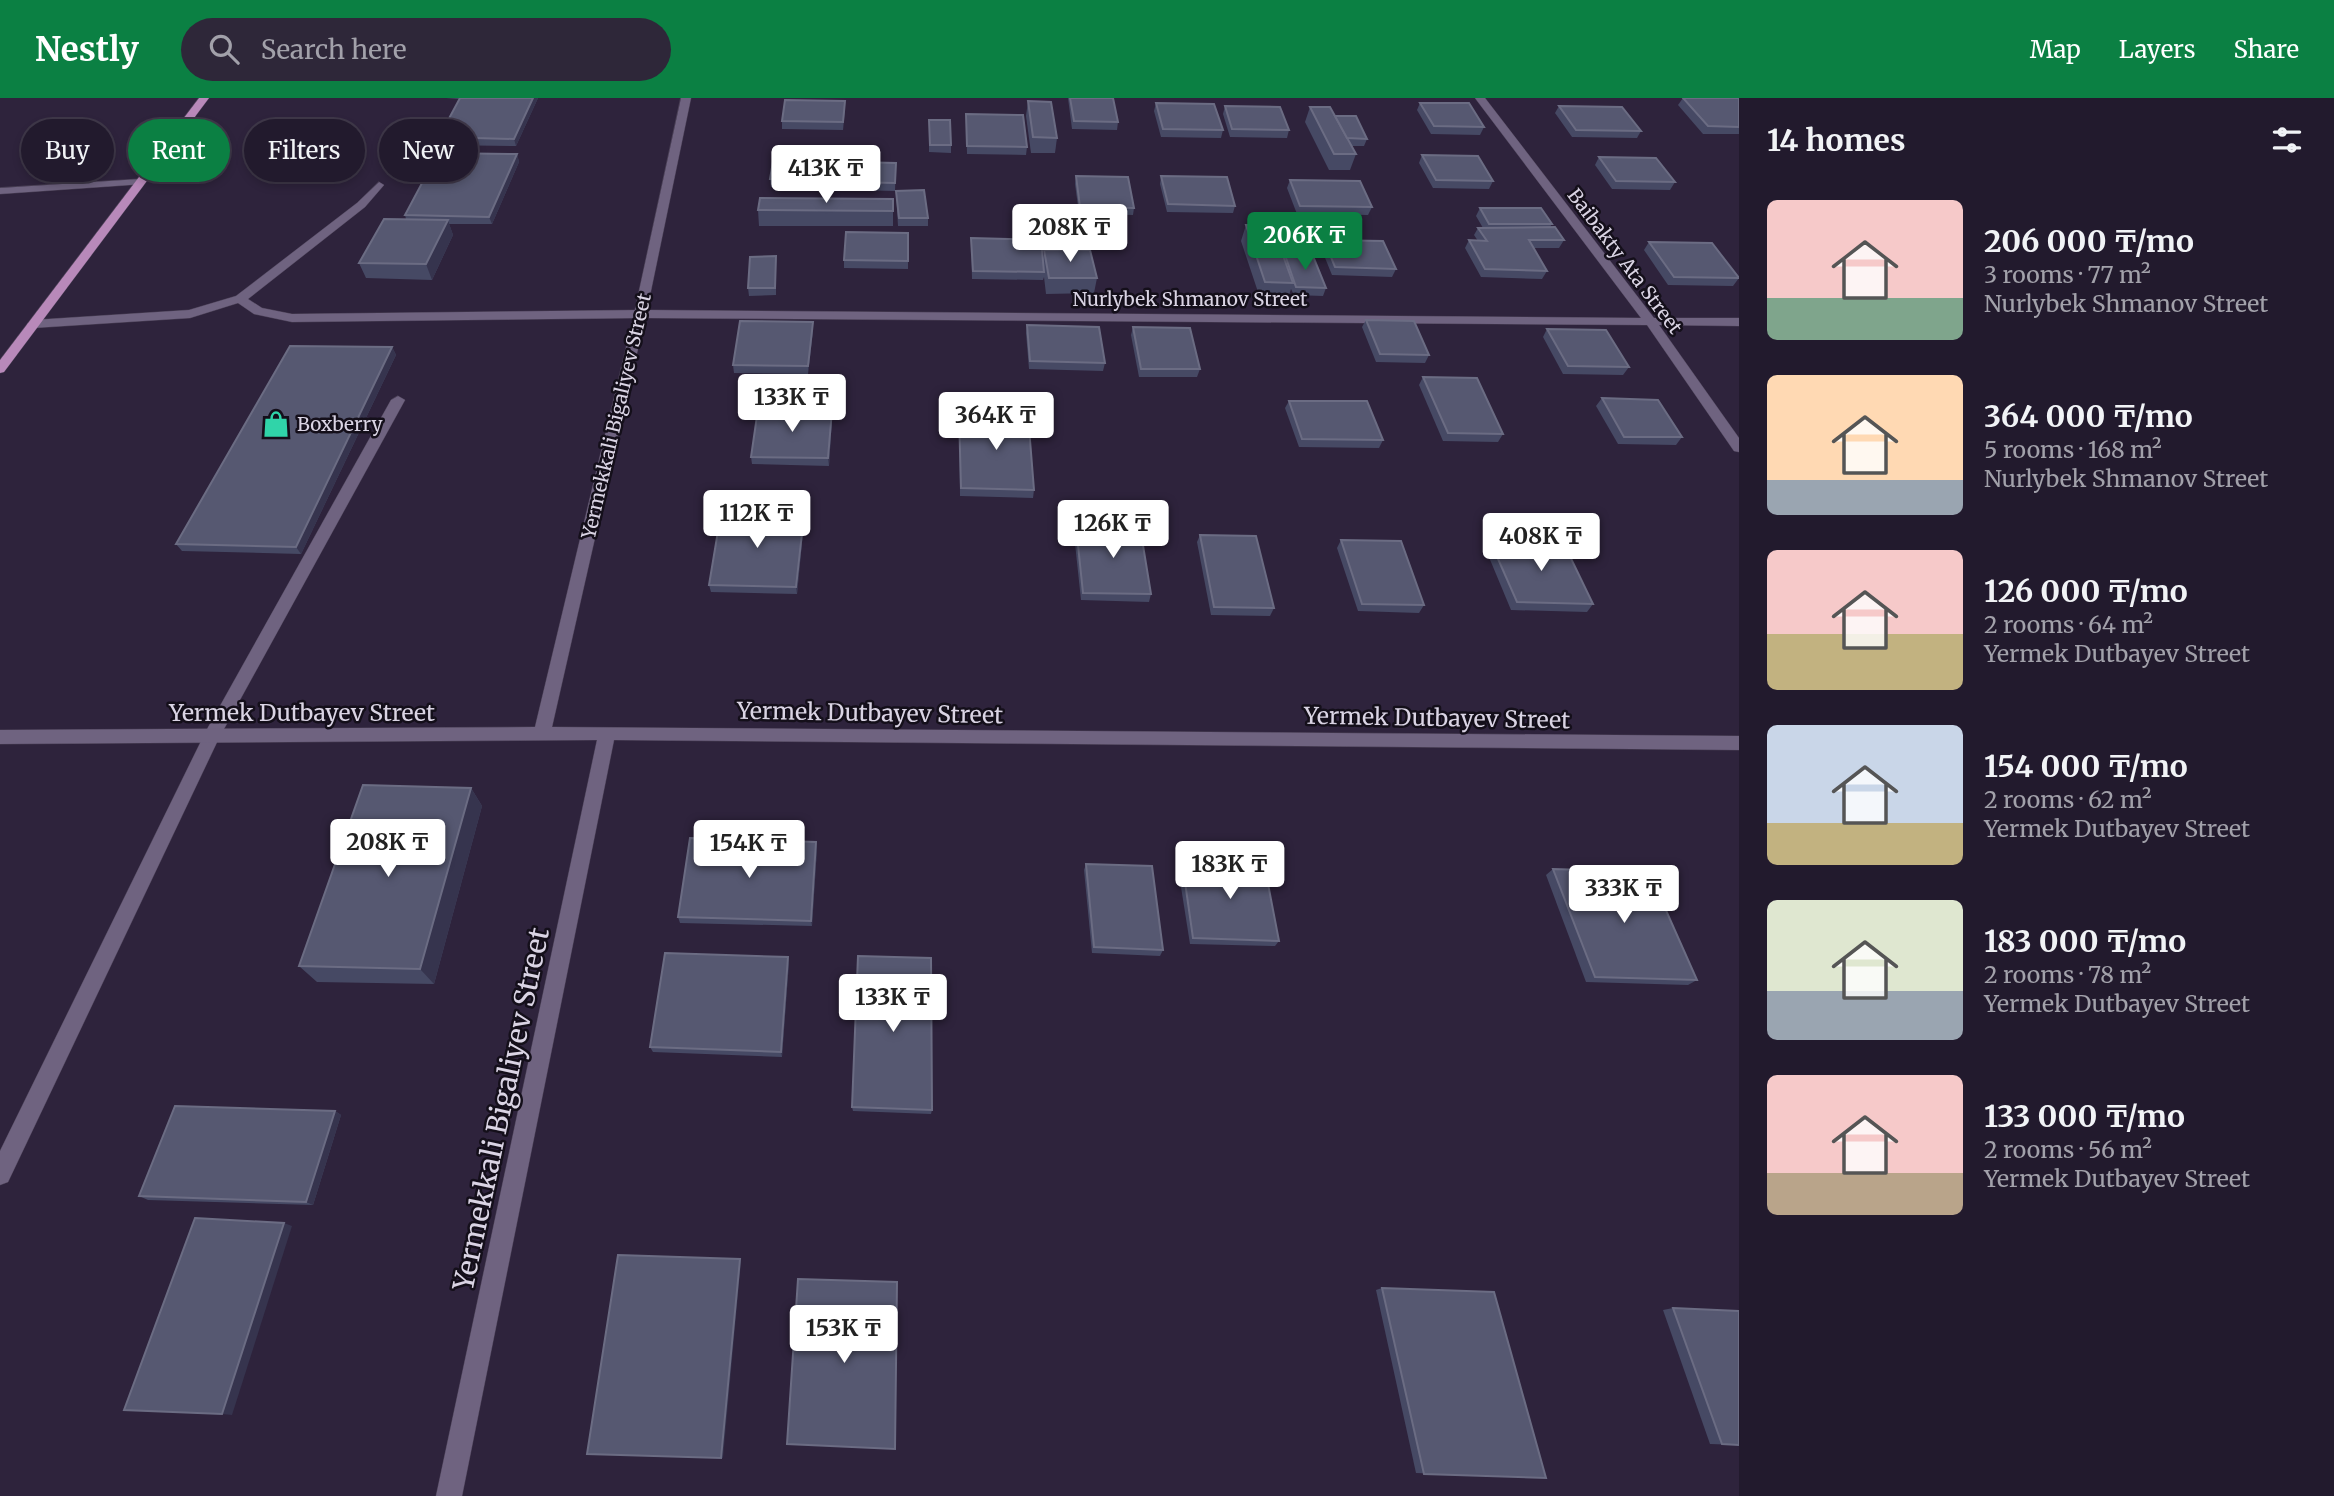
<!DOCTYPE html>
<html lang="en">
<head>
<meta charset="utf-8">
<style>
  :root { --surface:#221a2d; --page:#2e2739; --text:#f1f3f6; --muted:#a2a1aa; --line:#3f3849; --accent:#0b8043 }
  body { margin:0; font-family:Merriweather,serif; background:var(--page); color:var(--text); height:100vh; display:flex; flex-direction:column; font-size:26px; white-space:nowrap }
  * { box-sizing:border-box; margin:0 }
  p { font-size:23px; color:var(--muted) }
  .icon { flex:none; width:38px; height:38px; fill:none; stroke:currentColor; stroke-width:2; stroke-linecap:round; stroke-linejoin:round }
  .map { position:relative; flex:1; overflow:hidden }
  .panel { display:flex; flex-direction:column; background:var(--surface); width:595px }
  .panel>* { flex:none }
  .top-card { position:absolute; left:21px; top:21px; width:665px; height:63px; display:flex; gap:14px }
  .price { position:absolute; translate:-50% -60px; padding:0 16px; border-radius:7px; background:#fff; color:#222; font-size:23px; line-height:46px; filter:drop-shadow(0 2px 4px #0008) }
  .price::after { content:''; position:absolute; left:50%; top:42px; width:21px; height:16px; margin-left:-10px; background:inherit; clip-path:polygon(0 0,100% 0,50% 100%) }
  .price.on { background:var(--accent); color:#fff }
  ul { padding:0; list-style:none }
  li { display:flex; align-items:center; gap:21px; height:175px; padding:0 28px }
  li span { display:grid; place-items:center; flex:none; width:196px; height:140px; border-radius:10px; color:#555 }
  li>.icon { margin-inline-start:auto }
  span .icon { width:84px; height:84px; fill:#fffc; stroke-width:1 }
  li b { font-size:30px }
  h2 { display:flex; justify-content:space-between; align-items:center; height:84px; padding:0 28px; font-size:30px }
  .pill { padding:0 24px; border-radius:32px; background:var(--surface); box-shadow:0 4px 10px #0003,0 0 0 2px var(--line); font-size:24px; line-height:63px }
  .pill.on { background:var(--accent); color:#fff }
  header { display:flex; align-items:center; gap:42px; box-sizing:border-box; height:98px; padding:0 35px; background:var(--accent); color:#fff }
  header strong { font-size:33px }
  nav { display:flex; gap:38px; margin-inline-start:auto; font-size:24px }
  .search { width:490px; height:63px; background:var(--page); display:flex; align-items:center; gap:18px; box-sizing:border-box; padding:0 24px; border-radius:38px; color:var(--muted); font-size:26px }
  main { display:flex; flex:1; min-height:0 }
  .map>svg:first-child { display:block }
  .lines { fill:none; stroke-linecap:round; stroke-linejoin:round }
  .service-casing { stroke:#493f54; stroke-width:1 }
  .minor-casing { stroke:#493f54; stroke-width:1 }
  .primary-casing { stroke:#493f54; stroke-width:1 }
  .service { fill:#6f6380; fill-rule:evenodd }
  .minor { fill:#6f6380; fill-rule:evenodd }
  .primary { fill:#b889ba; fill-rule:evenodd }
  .wall { fill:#464964 }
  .shaded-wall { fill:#36344e }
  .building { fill:#565871; stroke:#6b6c83; stroke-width:2 }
  .labels { text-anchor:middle; stroke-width:5; stroke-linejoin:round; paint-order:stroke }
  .far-street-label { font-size:19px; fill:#dad4e4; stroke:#140f1a }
  .far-poi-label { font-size:19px; fill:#dad4e4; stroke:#140f1a; text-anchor:start }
  .street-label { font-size:23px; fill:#dad4e4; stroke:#140f1a }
  .near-street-label { font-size:28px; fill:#dad4e4; stroke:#140f1a }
</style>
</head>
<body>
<header>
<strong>Nestly</strong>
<div class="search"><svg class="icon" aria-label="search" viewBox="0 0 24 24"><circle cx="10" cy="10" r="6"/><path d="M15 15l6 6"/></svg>Search here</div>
<nav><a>Map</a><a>Layers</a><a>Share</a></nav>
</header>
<main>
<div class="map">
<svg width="1739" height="1398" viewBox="0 0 1739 1398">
  <rect width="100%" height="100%" fill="#2e233c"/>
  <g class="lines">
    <defs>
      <g id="service">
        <path d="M140,81L144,82V86L0,96V90Z"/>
        <path d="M379,84L384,87L365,109L248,201L262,210L292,216L640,212L646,216L640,220L292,224L254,216L238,205L190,220L33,230L27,226L33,222L189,212L236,198L357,105Z"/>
        <path d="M398,298L405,302L219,640L8,1084L0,1087V1053L206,633L391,302Z"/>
      </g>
      <path id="minor" d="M681,0H691L647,212L1641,220L1475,0H1485L1654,220H1739V228L1659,227L1739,340V354L1734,353L1647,227L645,220L552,629L1739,638V652L614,642L462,1398H436L597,642L0,646V632L535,629L634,216Z"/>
      <path id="primary" d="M199,0H209L4,274L0,275V262Z"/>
    </defs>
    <use href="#service" class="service-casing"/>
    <use href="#minor" class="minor-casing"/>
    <use href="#primary" class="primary-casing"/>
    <use href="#service" class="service"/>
    <use href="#minor" class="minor"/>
    <use href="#primary" class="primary"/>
  </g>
  <g class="wall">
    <path d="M446,0H538L516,48L441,47L439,39L459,1Z"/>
    <path d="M1068,0H1113L1118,24L1117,32L1072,31Z"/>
    <path d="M1683,0H1739V36H1703L1678,7Z"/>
    <path d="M1028,3L1057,40L1055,55H1031L1026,18Z"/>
    <path d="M1156,5L1223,32L1221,40L1161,39L1154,13Z"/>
    <path d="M1420,5L1484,29L1480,37L1431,36L1417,12Z"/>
    <path d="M1225,8L1289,32L1287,40L1230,39L1223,16Z"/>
    <path d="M1559,8L1641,33L1637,40L1572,39L1555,15Z"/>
    <path d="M1310,9L1335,18L1367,41L1364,48H1351L1356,56L1350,72H1329L1305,24Z"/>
    <path d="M845,11L843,32L782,31V23Z"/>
    <path d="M966,16L1027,49L1026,57L967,56Z"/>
    <path d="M929,22L951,47V55L929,54Z"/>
    <path d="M841,53L838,90L771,89L770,81Z"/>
    <path d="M517,56L519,64L492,126H449L453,137L432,182L366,180L359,165L406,121L405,117Z"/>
    <path d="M1422,57L1493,83L1489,91L1433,90L1419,65Z"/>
    <path d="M1599,59L1675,84L1670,92L1612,91L1595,67Z"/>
    <path d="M896,65L895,93L852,92V84Z"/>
    <path d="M1076,78L1134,110L1133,117L1079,116L1075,86Z"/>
    <path d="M1161,78L1235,108L1233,115L1167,114L1160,86Z"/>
    <path d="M1290,82L1372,109L1368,117L1297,116L1287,90Z"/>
    <path d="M896,93L928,120V128H898Z"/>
    <path d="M893,101V128H759L758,112Z"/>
    <path d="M1480,110L1552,126L1550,129L1564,142L1559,150H1533L1547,173L1542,181L1481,179L1465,150L1469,142L1478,143L1474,137L1478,130H1483L1476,118Z"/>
    <path d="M1246,127L1284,160L1285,157L1326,190L1323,198L1294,197L1291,191L1288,200H1260L1241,143Z"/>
    <path d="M908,135V171L844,170V162Z"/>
    <path d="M971,140L1043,159L1044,152L1097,180L1094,195L1046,196L1044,179L1043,182L972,181Z"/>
    <path d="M1324,142L1396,171L1392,179L1332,177L1321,150Z"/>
    <path d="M1649,144L1739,180L1733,188L1668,187L1644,152Z"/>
    <path d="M776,158V197L749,198L748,190Z"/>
    <path d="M1366,222L1429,257L1425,265L1376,264L1362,229Z"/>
    <path d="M1027,227L1105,265L1103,273L1029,271L1026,235Z"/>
    <path d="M1133,229L1200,271L1197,279H1139L1131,237Z"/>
    <path d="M1547,231L1629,269L1623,277L1563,276L1543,239Z"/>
    <path d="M813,232L808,276L734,275L733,267Z"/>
    <path d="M392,249L396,257L301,456L182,453L176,446Z"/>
    <path d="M1423,279L1503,336L1498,344L1443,343L1419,287Z"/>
    <path d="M1602,300L1682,339L1676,347L1618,346L1596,308Z"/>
    <path d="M1289,303L1383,342L1379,350L1299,349L1285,310Z"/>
    <path d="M959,316L1034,392L1033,400L960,398Z"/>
    <path d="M832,320L829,368L752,366L751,359Z"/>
    <path d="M804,424L797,496L711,494L709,487Z"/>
    <path d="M1076,428L1151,496L1149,504L1081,502L1074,436Z"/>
    <path d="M1200,437L1274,510L1270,518L1211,517L1197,444Z"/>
    <path d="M1341,442L1424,507L1419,515L1358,513L1337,450Z"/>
    <path d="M1491,445L1593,506L1587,514L1511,512L1486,452Z"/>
    <path d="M471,690L482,708L434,886L317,884L299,868Z"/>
    <path d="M816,744L817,751L812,828L680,825L678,819Z"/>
    <path d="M1182,763L1279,843L1275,848L1190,846L1178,770Z"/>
    <path d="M1086,766L1163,852L1160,858L1092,855L1084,772Z"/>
    <path d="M1553,771L1697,882L1688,887L1586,884L1546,777Z"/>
    <path d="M789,864L782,959L653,954L650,949Z"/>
    <path d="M852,1009L932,1012L931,1016L853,1013Z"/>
    <path d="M335,1013L341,1017L313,1107L148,1102L139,1098Z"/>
    <path d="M1382,1190L1546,1380L1416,1375L1376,1192Z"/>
    <path d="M1673,1210L1739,1213V1347L1710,1346L1663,1212Z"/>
  </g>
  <g class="shaded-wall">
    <path d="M533,0H538L516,48L514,41Z"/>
    <path d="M517,56L519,64L492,126L489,119Z"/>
    <path d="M448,122L453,137L432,182L426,166Z"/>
    <path d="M813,224V232L808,276V268Z"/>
    <path d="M392,249L396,257L301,456L296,449Z"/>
    <path d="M832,312V320L829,368L828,360Z"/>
    <path d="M804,417V424L797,496L796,489Z"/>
    <path d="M471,690L482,708L434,886L420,871Z"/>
    <path d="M816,744L817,751L812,828L811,823Z"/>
    <path d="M788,859L789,864L782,959L781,954Z"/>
    <path d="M335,1013L341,1017L313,1107L306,1104Z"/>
    <path d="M284,1125L292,1128L232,1317L222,1316Z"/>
    <path d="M740,1161L741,1164L723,1360H721Z"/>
  </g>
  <g class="building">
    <path d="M460,0H533L514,41L439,39Z"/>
    <path d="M1070,0H1113L1118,24L1074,23Z"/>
    <path d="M1683,0H1739V29L1708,28Z"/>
    <path d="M785,2L845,3L843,24L782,23Z"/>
    <path d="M1028,3L1051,4L1057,40L1033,39Z"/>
    <path d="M1156,5L1214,6L1223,32L1163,31Z"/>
    <path d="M1420,5H1469L1484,29L1434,28Z"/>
    <path d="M1225,8L1280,9L1289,32L1232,31Z"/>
    <path d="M1559,8L1622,9L1641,33L1576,32Z"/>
    <path d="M1310,9H1330L1356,56H1334Z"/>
    <path d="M966,16L1023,17L1027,49L967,48Z"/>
    <path d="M1335,18H1356L1367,41L1347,40Z"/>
    <path d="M929,22H950L951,47H930Z"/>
    <path d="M775,52L841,53L838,82L770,81Z"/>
    <path d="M438,55L517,56L489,119L405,117Z"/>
    <path d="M1422,57L1478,58L1493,83L1436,82Z"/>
    <path d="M1599,59L1656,60L1675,84L1616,83Z"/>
    <path d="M854,64L896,65L895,85L852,84Z"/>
    <path d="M1076,78L1128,79L1134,110L1080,109Z"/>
    <path d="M1161,78L1227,79L1235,108L1168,106Z"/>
    <path d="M1290,82L1360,83L1372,109L1300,108Z"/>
    <path d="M924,92L928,120H899L896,93Z"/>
    <path d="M760,100L893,101V113L758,112Z"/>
    <path d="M1480,110H1541L1552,126H1489Z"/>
    <path d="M384,121L448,122L426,166L359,165Z"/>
    <path d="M1246,127H1272L1293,185L1265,184Z"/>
    <path d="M1555,129L1564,142H1529L1547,173L1485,171L1469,142L1487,143L1478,130Z"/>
    <path d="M846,134L908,135V163L844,162Z"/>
    <path d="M971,140L1041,142L1044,174L973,173Z"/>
    <path d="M1324,142L1383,143L1396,171L1335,169Z"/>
    <path d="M1649,144L1712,145L1739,180L1674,179Z"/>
    <path d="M1044,152H1090L1097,180H1049Z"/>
    <path d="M1285,157L1313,158L1326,190L1296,189Z"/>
    <path d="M776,158L775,190H748L750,159Z"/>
    <path d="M1366,222L1414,223L1429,257L1380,256Z"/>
    <path d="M740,223L813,224L808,268L733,267Z"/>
    <path d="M1027,227L1099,229L1105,265L1030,263Z"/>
    <path d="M1133,229L1190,230L1200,271H1141Z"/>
    <path d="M1547,231L1606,232L1629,269L1568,268Z"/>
    <path d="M290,248L392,249L296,449L176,446Z"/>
    <path d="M1423,279L1477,280L1503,336L1448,335Z"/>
    <path d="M1602,300L1658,302L1682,339H1624Z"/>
    <path d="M1289,303H1367L1383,342L1302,341Z"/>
    <path d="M758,311L832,312L828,360L751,359Z"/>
    <path d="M959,316L1028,317L1034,392L961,390Z"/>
    <path d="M721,415L804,417L796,489L709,487Z"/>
    <path d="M1076,428L1140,429L1151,496L1083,495Z"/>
    <path d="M1200,437L1256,438L1274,510L1214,509Z"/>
    <path d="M1341,442L1401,443L1424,507L1362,506Z"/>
    <path d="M1491,445L1564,446L1593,506L1517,504Z"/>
    <path d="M363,687L471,690L420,871L299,868Z"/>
    <path d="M690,740L816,744L811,823L678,819Z"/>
    <path d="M1182,763L1264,765L1279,843L1193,840Z"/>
    <path d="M1086,766L1152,768L1163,852L1094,849Z"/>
    <path d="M1553,771L1649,774L1697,882L1595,879Z"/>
    <path d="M665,855L788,859L781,954L650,949Z"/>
    <path d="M858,858L931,860L932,1012L852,1009Z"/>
    <path d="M175,1008L335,1013L306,1104L139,1098Z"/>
    <path d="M195,1120L284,1125L222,1316L124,1312Z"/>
    <path d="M618,1157L740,1161L721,1360L587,1356Z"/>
    <path d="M798,1181L897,1184L895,1351L787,1346Z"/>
    <path d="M1382,1190L1494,1194L1546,1380L1424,1376Z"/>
    <path d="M1673,1210L1739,1213V1347L1722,1346Z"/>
  </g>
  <defs>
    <symbol id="shop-bare" viewBox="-9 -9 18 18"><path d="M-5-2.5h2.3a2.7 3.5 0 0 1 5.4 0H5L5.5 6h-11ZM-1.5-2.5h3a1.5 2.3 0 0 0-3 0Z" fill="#30d4a9" stroke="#140f1a" stroke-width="2.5" paint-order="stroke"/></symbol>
  </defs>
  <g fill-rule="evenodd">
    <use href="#shop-bare" x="257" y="307" width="38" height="38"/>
  </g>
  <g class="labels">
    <g class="far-street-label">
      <text transform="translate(1625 163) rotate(53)" y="7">Baibakty Ata Street</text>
      <text x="1190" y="208">Nurlybek Shmanov Street</text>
      <text transform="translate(616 318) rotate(-77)" y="7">Yermekkali Bigaliyev Street</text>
    </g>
    <g class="far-poi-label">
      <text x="297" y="333">Boxberry</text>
    </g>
    <g class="street-label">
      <text x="302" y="623">Yermek Dutbayev Street</text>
      <text transform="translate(870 615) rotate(1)" y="8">Yermek Dutbayev Street</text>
      <text transform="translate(1437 620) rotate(1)" y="8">Yermek Dutbayev Street</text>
    </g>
    <g class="near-street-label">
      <text transform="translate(501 1011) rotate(-78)" y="10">Yermekkali Bigaliyev Street</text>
    </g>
  </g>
</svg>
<b class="price" style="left:826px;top:107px">413K ₸</b>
<b class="price" style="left:1070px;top:166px">208K ₸</b>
<b class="price on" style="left:1305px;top:174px">206K ₸</b>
<b class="price" style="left:792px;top:336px">133K ₸</b>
<b class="price" style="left:996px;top:354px">364K ₸</b>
<b class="price" style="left:757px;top:452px">112K ₸</b>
<b class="price" style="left:1113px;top:462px">126K ₸</b>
<b class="price" style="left:1541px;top:475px">408K ₸</b>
<b class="price" style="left:388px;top:781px">208K ₸</b>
<b class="price" style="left:749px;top:782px">154K ₸</b>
<b class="price" style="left:1230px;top:803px">183K ₸</b>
<b class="price" style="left:1624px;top:827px">333K ₸</b>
<b class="price" style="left:893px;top:936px">133K ₸</b>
<b class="price" style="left:844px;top:1267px">153K ₸</b>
<div class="top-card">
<a class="pill">Buy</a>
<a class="pill on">Rent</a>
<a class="pill">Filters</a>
<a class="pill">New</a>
</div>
</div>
<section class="panel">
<h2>14 homes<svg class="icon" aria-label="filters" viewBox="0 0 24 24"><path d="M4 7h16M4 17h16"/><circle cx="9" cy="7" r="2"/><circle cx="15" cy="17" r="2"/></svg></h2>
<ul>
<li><span style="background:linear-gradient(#f6c9c9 70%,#7fa58c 0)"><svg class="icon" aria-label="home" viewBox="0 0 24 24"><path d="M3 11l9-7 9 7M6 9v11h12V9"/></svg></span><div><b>206 000 ₸/mo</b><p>3 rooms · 77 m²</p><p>Nurlybek Shmanov Street</p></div></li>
<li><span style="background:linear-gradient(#ffd9b3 75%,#9aa5b1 0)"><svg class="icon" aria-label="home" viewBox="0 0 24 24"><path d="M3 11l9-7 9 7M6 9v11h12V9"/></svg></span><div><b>364 000 ₸/mo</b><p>5 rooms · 168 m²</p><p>Nurlybek Shmanov Street</p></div></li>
<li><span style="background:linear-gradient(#f6c9c9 60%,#c2b280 0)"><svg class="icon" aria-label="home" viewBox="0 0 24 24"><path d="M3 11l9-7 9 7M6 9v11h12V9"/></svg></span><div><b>126 000 ₸/mo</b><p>2 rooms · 64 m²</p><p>Yermek Dutbayev Street</p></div></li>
<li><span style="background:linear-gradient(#c9d6e8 70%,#c2b280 0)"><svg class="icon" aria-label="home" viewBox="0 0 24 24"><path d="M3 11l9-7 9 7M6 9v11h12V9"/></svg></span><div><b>154 000 ₸/mo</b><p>2 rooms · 62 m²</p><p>Yermek Dutbayev Street</p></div></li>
<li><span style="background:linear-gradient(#dfe7d0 65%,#9aa5b1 0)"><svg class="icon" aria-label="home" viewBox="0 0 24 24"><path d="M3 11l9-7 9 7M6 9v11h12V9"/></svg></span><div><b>183 000 ₸/mo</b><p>2 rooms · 78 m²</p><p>Yermek Dutbayev Street</p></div></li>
<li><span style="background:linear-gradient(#f6c9c9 70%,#b9a48a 0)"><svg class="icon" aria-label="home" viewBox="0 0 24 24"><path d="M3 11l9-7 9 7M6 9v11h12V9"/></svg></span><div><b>133 000 ₸/mo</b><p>2 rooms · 56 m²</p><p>Yermek Dutbayev Street</p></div></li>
</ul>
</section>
</main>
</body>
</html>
